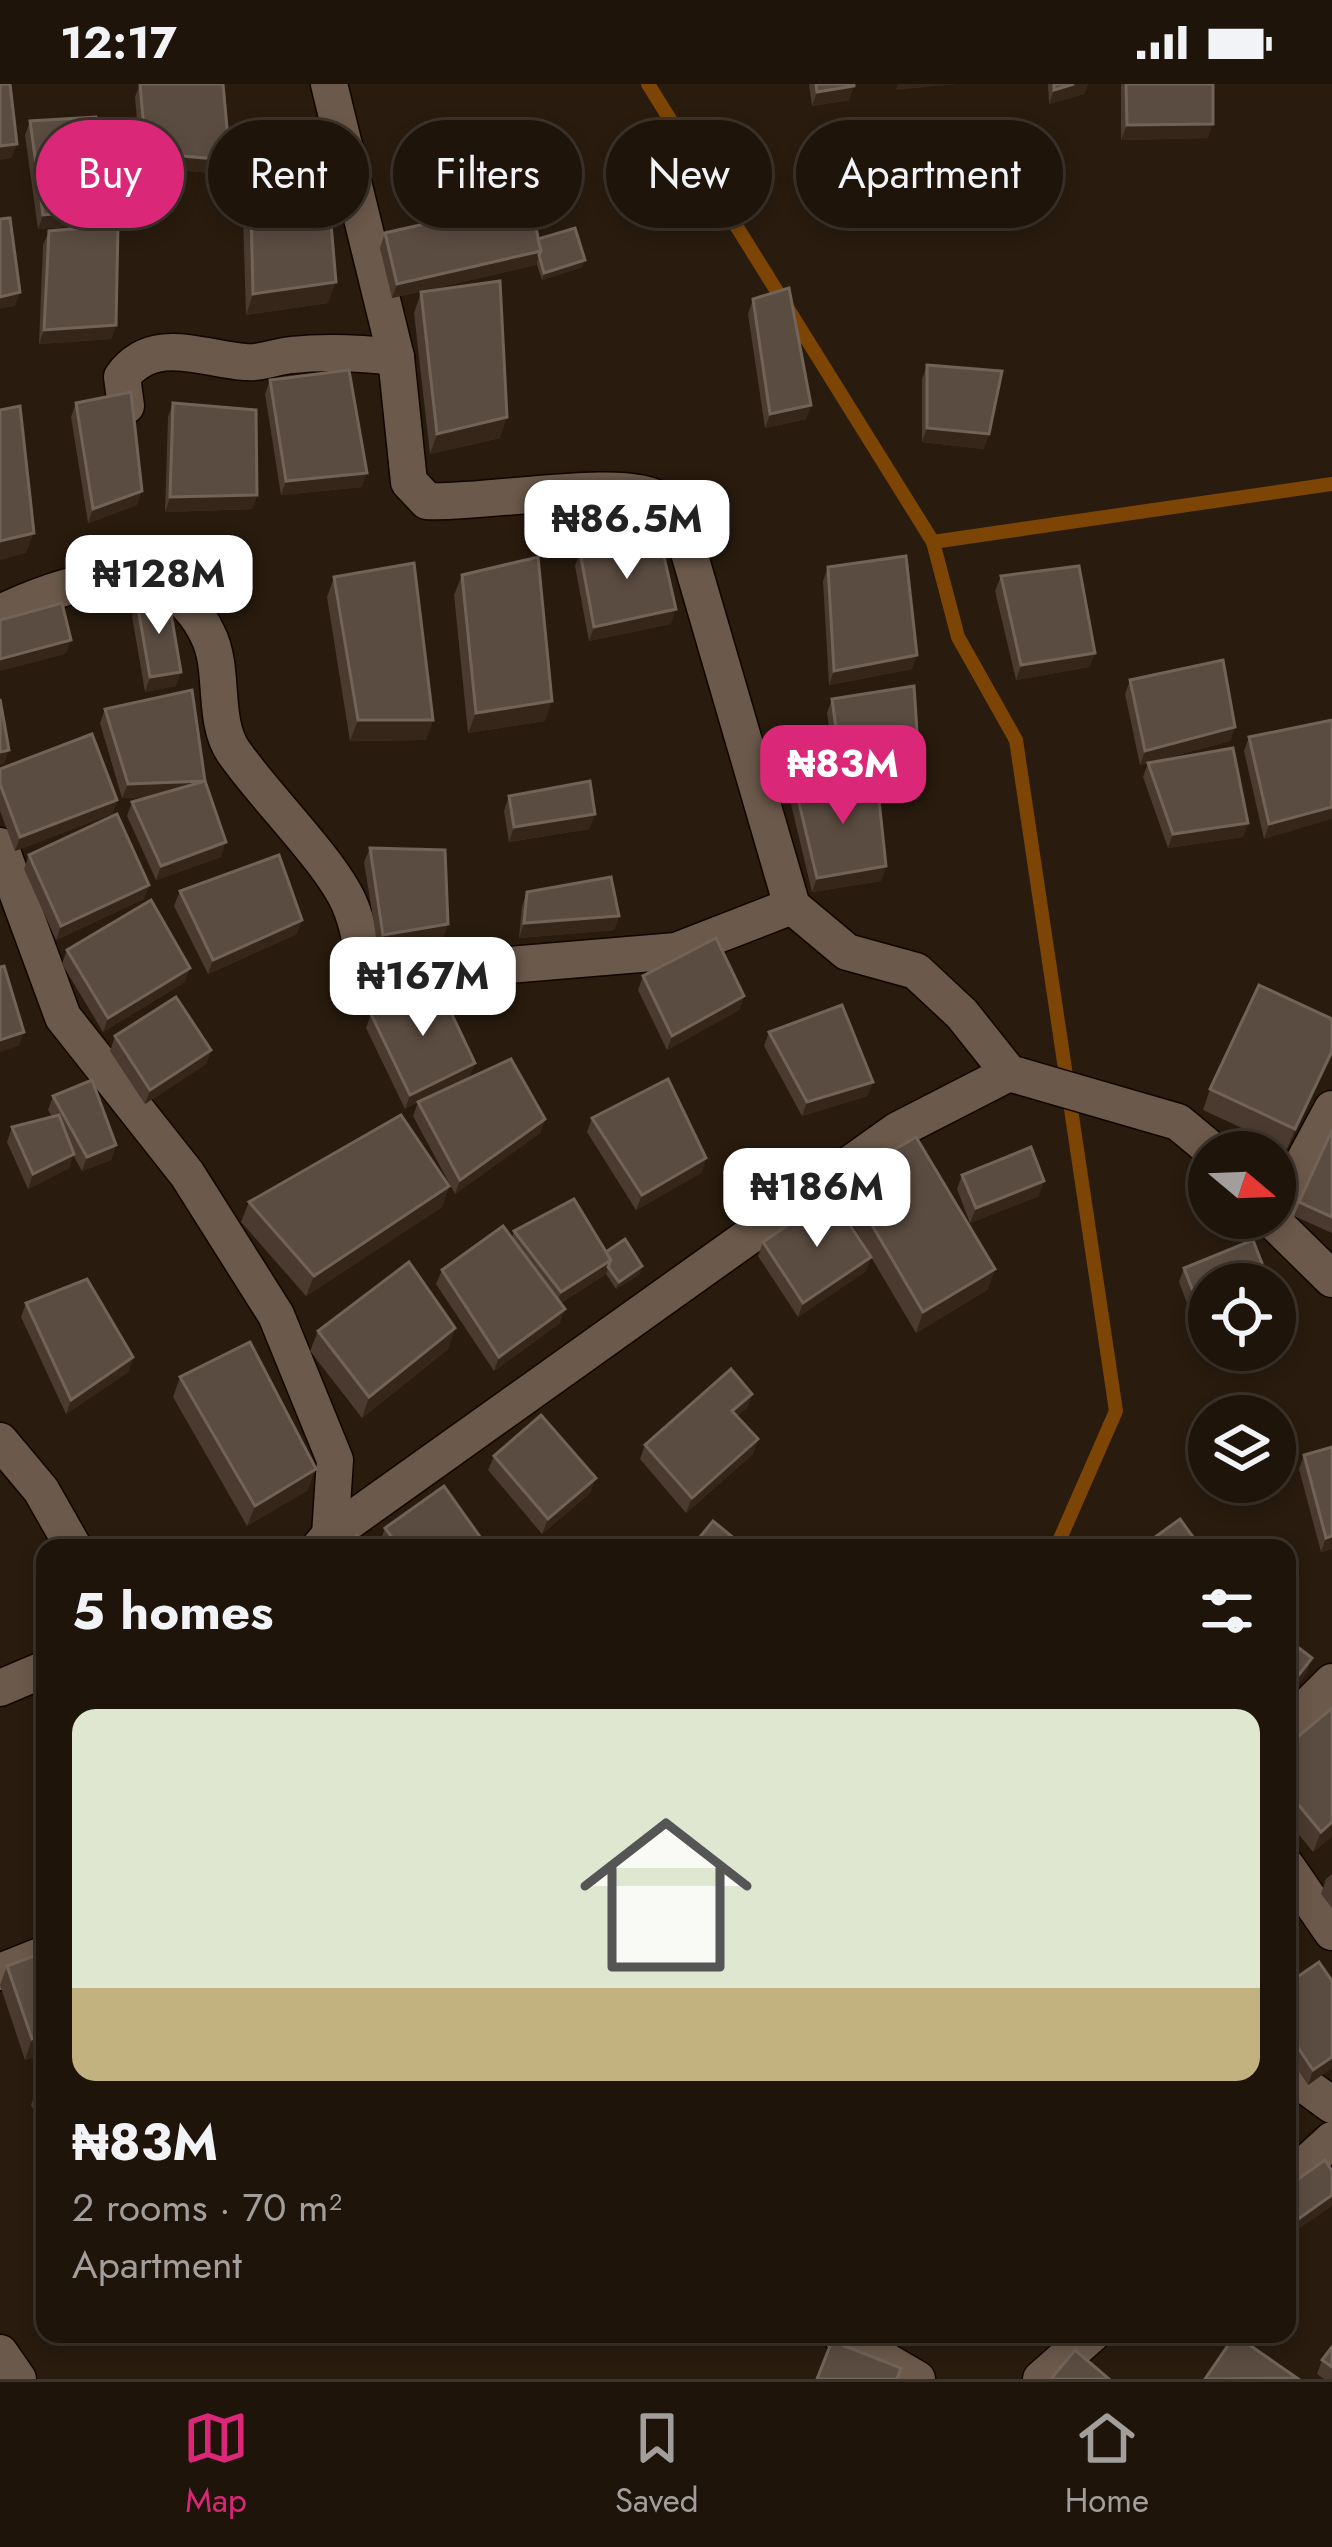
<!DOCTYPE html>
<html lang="en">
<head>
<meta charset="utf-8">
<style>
  :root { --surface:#1f140a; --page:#2c2118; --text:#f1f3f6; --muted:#a19e9c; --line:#3c332b; --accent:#db2777 }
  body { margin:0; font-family:Jost,sans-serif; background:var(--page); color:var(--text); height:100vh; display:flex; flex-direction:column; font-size:45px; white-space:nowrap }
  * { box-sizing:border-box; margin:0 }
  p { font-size:39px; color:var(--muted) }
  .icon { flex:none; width:66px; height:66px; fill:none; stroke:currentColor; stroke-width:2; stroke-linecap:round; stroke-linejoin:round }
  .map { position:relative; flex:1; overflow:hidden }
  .details { position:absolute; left:36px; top:1455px; width:1260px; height:804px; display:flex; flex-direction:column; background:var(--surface); border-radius:24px; box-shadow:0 6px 18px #0003,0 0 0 3px var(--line) }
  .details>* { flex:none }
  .hud { position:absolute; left:36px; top:36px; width:1260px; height:108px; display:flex; gap:24px }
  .needle { width:78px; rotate:109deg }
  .controls { position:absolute; left:1188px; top:1047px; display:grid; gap:24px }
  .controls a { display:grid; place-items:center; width:108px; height:108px; border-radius:50%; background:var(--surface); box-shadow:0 6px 18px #0003,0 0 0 3px var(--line); font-size:60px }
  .price { position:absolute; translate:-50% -102px; padding:0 27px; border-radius:24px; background:#fff; color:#222; font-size:39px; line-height:78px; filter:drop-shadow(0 3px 6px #0008) }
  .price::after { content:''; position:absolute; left:50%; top:72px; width:36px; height:27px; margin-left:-18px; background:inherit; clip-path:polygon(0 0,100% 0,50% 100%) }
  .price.selected { background:var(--accent); color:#fff }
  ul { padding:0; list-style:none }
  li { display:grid; align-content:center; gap:24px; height:636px; padding:0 36px }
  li+li { border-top:3px solid var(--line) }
  li span { display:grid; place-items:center; height:372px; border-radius:24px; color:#555 }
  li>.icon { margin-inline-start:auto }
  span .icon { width:216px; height:216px; fill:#fffc; stroke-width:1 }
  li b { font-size:51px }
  h2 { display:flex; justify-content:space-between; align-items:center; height:144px; padding:0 36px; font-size:51px }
  .pill { padding:0 42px; border-radius:54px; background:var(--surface); box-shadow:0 6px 18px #0003,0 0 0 3px var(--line); font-size:42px; line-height:108px }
  .pill.selected { background:var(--accent); color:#fff }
  .status { display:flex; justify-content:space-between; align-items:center; height:84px; padding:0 60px; background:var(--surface); direction:ltr }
  .status svg { height:33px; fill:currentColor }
  .tab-bar { display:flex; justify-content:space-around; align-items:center; height:168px; border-top:3px solid var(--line); background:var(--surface); font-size:33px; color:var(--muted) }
  .tab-bar a { display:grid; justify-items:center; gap:6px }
  .tab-bar .selected { color:var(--accent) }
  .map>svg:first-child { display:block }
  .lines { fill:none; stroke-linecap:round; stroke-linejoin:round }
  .stream { stroke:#7c4505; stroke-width:14 }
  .street-casing { stroke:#110500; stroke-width:39 }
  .street { stroke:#6b594b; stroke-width:36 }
  .wall { fill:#4a3a2f }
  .shaded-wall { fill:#36261a }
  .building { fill:#5b4c41; stroke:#716358; stroke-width:3 }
</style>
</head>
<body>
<div class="status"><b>12:17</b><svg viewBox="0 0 49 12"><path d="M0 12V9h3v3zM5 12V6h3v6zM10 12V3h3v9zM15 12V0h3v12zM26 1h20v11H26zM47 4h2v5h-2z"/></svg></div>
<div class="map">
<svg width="1332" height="2295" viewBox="0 0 1332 2295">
  <rect width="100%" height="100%" fill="#291b0e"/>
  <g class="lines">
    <g class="stream">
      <path d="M648,0L933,458L958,553L1016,656L1116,1327L1056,1464"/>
      <path d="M933,458L1332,400"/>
    </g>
    <defs>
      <g id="street">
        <path d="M329,0L396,273L409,398L427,417C477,421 628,392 659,416C670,424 678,444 685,455L792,822L847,868L916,887L962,930L1009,989L1178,1038L1214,1068"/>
        <path d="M126,322L122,293C153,250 203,275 245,278C260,280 277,272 292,271C328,267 361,269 396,273"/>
        <path d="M0,529C66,498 166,462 208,551C225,585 212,635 233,667C263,711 330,776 349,819C366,856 355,879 389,907L508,881L676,867L792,822"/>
        <path d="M0,762L63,933L187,1090L276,1231L335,1376L330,1451"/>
        <path d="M1275,1131L1332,1025"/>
        <path d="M1270,1134L1332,1195"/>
        <path d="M0,1357L41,1406L74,1464"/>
        <path d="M319,1464L330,1451L898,1046L1009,989"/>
        <path d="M0,1604L45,1585"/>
        <path d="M1287,1643L1332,1598"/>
        <path d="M1287,1783L1332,1848"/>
        <path d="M0,1888L45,1870"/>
        <path d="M1287,1975L1299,1997L1332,2021"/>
        <path d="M1287,2097L1332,2056"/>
        <path d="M840,2250L917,2295"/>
        <path d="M0,2269L18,2295"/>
        <path d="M1041,2295L1092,2250"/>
      </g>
    </defs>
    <use href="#street" class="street-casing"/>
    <use href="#street" class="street"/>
  </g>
  <g class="wall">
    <path d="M140,0L224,90L141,83L135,13Z"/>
    <path d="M809,0H854L849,16L812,22Z"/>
    <path d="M1048,0H1088L1084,10L1049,20Z"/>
    <path d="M1121,0H1213L1208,54L1121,56Z"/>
    <path d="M30,37L105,126L100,140L38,145L25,51Z"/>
    <path d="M249,43L328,219L246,231L241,64Z"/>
    <path d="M49,147L116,241L111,255L39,260L43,161Z"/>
    <path d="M385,149L538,155L585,176L582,183L542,196L536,178V181L392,214L380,164Z"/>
    <path d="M421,208L500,354L430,370L414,229Z"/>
    <path d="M753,215L811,321L806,335L765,344L748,230Z"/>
    <path d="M927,281L984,365L922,358V295Z"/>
    <path d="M270,296L362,403L281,411L265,310Z"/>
    <path d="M76,319L137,421L88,439L71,333Z"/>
    <path d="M173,319L257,411L252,425L165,428L168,333Z"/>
    <path d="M580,468L671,540L589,557L575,482Z"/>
    <path d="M828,483L912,585L829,601L823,497Z"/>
    <path d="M462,491L545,637L468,649L454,511Z"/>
    <path d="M1001,492L1095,569L1089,583L1016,596L995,507Z"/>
    <path d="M334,493L433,636L426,656L350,657L327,513Z"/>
    <path d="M137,518L176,602L145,608L132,532Z"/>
    <path d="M1130,596L1235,643L1230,657L1140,681L1125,610Z"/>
    <path d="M832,615L919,677L914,692L836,695L827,629Z"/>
    <path d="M105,625L205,697L221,773L156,796L127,732L132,718L148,713L122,714L100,639Z"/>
    <path d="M1332,636L1264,755L1244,667L1249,653Z"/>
    <path d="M1148,679L1248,739L1243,753L1168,764L1143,693Z"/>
    <path d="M0,685L117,716L112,730L15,767L0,727Z"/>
    <path d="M795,702L886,782L881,797L812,808L790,716Z"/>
    <path d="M509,712L595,730L589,745L509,758L504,727Z"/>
    <path d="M370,764L448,840L443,854L378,865L364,778Z"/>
    <path d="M29,771L149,801L144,815L56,856L24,785Z"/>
    <path d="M180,807L297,850L208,890L174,822Z"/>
    <path d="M527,808L619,832L614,846L519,854L522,822Z"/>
    <path d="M67,866L185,898L103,948L62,880Z"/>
    <path d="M643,892L744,912L739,926L667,966L638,906Z"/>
    <path d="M371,930L475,979L469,993L423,1016L545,1035L540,1049L455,1110L413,1032L418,1018L405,1025L366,944Z"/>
    <path d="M1332,935V972L1287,1065L1203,1026L1210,1005Z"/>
    <path d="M769,948L873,998L867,1012L802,1032L764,962Z"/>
    <path d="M115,952L211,966L206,980L145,1020L110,967Z"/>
    <path d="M53,1012L116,1061L111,1076L82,1087L73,1071L69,1084L28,1105L7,1058L12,1043L52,1033L48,1026Z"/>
    <path d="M592,1034L706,1074L701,1089L636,1126L587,1048Z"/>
    <path d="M1332,1046V1149L1294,1132Z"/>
    <path d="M962,1091L1039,1112L970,1139L957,1105Z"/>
    <path d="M845,1095L995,1185L987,1206L916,1249L871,1173L866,1187L798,1233L758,1172L763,1158L870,1170L838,1116Z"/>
    <path d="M449,1102L442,1123L306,1212L241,1138L249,1118Z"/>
    <path d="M514,1147L640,1190L616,1205L606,1190L561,1219L560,1239L494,1287L436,1200L442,1186L512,1154Z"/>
    <path d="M1184,1184L1209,1200V1266L1206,1270L1179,1198Z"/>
    <path d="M26,1219L133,1273L128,1288L66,1330L21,1233Z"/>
    <path d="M455,1244L448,1265L362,1334L310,1267L318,1247Z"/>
    <path d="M180,1293L308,1406L247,1442L173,1313Z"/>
    <path d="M752,1310L747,1324L737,1332L758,1355L753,1370L686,1429L640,1375L645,1361Z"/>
    <path d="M1304,1371L1332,1465L1321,1468L1299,1385Z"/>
    <path d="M494,1372L590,1409L542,1450L488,1386Z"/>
    <path d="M385,1444L488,1464H378Z"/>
    <path d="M1332,1624V1752L1313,1768L1287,1736V1662Z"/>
    <path d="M1332,1790V1824L1321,1810L1326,1795Z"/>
    <path d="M45,1868V1969L25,1976L0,1901L7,1882Z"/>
    <path d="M1332,1897V1984L1308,2001L1287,1969V1900Z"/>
    <path d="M45,2003V2049L31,2021L36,2007Z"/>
    <path d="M1332,2263V2295H1324L1317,2290L1322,2276Z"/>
  </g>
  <g class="shaded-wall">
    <path d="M898,0H958L896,6Z"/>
    <path d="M1074,0H1088L1084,10L1049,20L1054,6Z"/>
    <path d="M854,2L849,16L812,22L817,8Z"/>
    <path d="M1213,40L1208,54L1121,56L1127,41Z"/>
    <path d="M17,60L12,74L0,76V62Z"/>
    <path d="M146,69L230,76L224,90L141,83Z"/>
    <path d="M105,126L100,140L38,145L43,131Z"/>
    <path d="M541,167L536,181L392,214L397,200Z"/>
    <path d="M585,176L582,183L542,196L544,189Z"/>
    <path d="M336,198L328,219L246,231L253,210Z"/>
    <path d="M20,208L15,222L0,225V213Z"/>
    <path d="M116,241L111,255L39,260L44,246Z"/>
    <path d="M811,321L806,335L765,344L770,330Z"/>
    <path d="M507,333L500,354L430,370L437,350Z"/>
    <path d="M927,344L989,350L984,365L922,358Z"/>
    <path d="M367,389L362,403L281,411L286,397Z"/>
    <path d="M142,407L137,421L88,439L93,425Z"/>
    <path d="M257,411L252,425L165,428L170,413Z"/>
    <path d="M34,449L26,469L0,476V457Z"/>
    <path d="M676,525L671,540L589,557L594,543Z"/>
    <path d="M71,556L66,570L0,587V575Z"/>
    <path d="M1095,569L1089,583L1016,596L1021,581Z"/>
    <path d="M917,571L912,585L829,601L834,587Z"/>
    <path d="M181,588L176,602L145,608L150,593Z"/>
    <path d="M552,617L545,637L468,649L476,629Z"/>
    <path d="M358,636H433L426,656L350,657Z"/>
    <path d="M1235,643L1230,657L1140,681L1145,667Z"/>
    <path d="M9,666L4,680L0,681V668Z"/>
    <path d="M919,677L914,692L836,695L841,681Z"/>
    <path d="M205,697L200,711L122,714L128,700Z"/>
    <path d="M117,716L112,730L15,767L20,753Z"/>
    <path d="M1332,723V735L1264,755L1269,740Z"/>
    <path d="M595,730L589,745L509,758L514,743Z"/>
    <path d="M1248,739L1243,753L1168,764L1173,750Z"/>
    <path d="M226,758L221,773L156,796L161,782Z"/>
    <path d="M886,782L881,797L812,808L817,794Z"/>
    <path d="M149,801L144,815L56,856L61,842Z"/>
    <path d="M619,832L614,846L519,854L524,839Z"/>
    <path d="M302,836L297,850L208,890L213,876Z"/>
    <path d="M448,840L443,854L378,865L383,851Z"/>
    <path d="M190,884L185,898L103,948L108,934Z"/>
    <path d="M744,912L739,926L667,966L672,952Z"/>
    <path d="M24,948L19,962L0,968V956Z"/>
    <path d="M211,966L206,980L145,1020L150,1006Z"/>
    <path d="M1332,967V972L1287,1065L1295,1045Z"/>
    <path d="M475,979L469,993L405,1025L410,1011Z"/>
    <path d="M873,998L867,1012L802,1032L807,1018Z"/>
    <path d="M545,1035L540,1049L455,1110L460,1096Z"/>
    <path d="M116,1061L111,1076L82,1087L87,1073Z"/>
    <path d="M74,1070L69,1084L28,1105L33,1090Z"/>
    <path d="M706,1074L701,1089L636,1126L642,1111Z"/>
    <path d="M1044,1097L1039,1112L970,1139L976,1124Z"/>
    <path d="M449,1102L442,1123L306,1212L314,1192Z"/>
    <path d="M871,1173L866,1187L798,1233L803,1219Z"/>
    <path d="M611,1176L606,1190L555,1223L561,1208Z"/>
    <path d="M642,1182L640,1190L616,1205L619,1198Z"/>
    <path d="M995,1185L987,1206L916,1249L923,1228Z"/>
    <path d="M565,1225L560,1239L494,1287L499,1273Z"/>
    <path d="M455,1244L448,1265L362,1334L369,1313Z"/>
    <path d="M133,1273L128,1288L66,1330L71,1316Z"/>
    <path d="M752,1310L747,1324L727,1341L732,1327Z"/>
    <path d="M758,1355L753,1370L686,1429L692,1414Z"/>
    <path d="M316,1385L308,1406L247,1442L255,1422Z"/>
    <path d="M596,1394L590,1409L542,1450L548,1435Z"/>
    <path d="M1332,1452V1465L1321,1468L1326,1454Z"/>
    <path d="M1312,1574L1307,1589L1287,1614V1606Z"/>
    <path d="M1332,1738V1752L1313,1768L1321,1748Z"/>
    <path d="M45,1951V1969L25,1976L32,1955Z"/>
    <path d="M1332,1973V1984L1308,2001L1313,1986Z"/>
    <path d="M1332,2111V2122L1287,2153V2143Z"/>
  </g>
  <g class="building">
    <path d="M0,0H10L17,60L0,62Z"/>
    <path d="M140,0H223L230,76L146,69Z"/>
    <path d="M816,0H854V2L817,8Z"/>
    <path d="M1054,0H1074L1054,6Z"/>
    <path d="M1126,0H1213V40L1127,41Z"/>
    <path d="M96,33L105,126L43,131L30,37Z"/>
    <path d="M322,35L336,198L253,210L249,43Z"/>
    <path d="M530,116L541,167L397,200L385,149Z"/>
    <path d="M10,134L20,208L0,213V135Z"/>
    <path d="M118,141L116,241L44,246L49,147Z"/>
    <path d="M575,144L585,176L544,189L539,171L541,167L538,155Z"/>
    <path d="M500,197L507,333L437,350L421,208Z"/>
    <path d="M789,204L811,321L770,330L753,215Z"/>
    <path d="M927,281L1002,287L989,350L927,344Z"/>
    <path d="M349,286L367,389L286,397L270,296Z"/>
    <path d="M131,308L142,407L93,425L76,319Z"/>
    <path d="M173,319L256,326L257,411L170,413Z"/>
    <path d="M20,322L34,449L0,457V326Z"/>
    <path d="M660,455L676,525L594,543L580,468Z"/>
    <path d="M906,472L917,571L834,587L828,483Z"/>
    <path d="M538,473L552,617L476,629L462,491Z"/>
    <path d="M414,479L433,636H358L334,493Z"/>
    <path d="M1079,482L1095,569L1021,581L1001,492Z"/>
    <path d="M168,512L181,588L150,593L137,518Z"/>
    <path d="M62,519L71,556L0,575V536Z"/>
    <path d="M1223,576L1235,643L1145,667L1130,596Z"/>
    <path d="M914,602L919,677L841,681L832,615Z"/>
    <path d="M192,606L205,697L128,700L105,625Z"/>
    <path d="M0,615L9,666L0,668Z"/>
    <path d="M1332,636V723L1269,740L1249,653Z"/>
    <path d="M92,650L117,716L20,753L0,700V685Z"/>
    <path d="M1233,664L1248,739L1173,750L1148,679Z"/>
    <path d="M205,697L226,758L161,782L132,718Z"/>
    <path d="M590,697L595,730L514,743L509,712Z"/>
    <path d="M877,697L886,782L817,794L795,702Z"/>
    <path d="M117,730L149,801L61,842L29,771Z"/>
    <path d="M370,764L445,766L448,840L383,851Z"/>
    <path d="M279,771L302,836L213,876L180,807Z"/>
    <path d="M611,793L619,832L524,839L527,808Z"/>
    <path d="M151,816L190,884L108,934L67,866Z"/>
    <path d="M716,854L744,912L672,952L643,892Z"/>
    <path d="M4,882L24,948L0,956V883Z"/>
    <path d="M437,899L475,979L410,1011L371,930Z"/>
    <path d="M1259,901L1332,935V967L1295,1045L1210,1005Z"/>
    <path d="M176,913L211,966L150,1006L115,952Z"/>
    <path d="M842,921L873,998L807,1018L769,948Z"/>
    <path d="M511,975L545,1035L460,1096L418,1018Z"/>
    <path d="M668,995L706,1074L642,1111L592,1034Z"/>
    <path d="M92,996L116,1061L87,1073L53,1012Z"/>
    <path d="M59,1031L74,1070L33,1090L12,1043Z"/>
    <path d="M401,1031L449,1102L314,1192L249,1118Z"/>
    <path d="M1332,1046V1133L1299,1118Z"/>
    <path d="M916,1053L995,1185L923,1228L845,1095Z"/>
    <path d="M1031,1063L1044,1097L976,1124L962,1091Z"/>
    <path d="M831,1112L871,1173L803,1219L763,1158Z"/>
    <path d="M574,1115L611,1176L561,1208L514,1147Z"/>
    <path d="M503,1142L565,1225L499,1273L442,1186Z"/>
    <path d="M625,1155L642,1182L619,1198L608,1183L611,1176L606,1168Z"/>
    <path d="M1253,1156L1270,1200H1209V1249L1184,1184Z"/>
    <path d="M409,1178L455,1244L369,1313L318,1247Z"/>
    <path d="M87,1195L133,1273L71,1316L26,1219Z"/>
    <path d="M1275,1214L1281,1229L1275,1231Z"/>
    <path d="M250,1258L316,1385L255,1422L180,1293Z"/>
    <path d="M731,1285L752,1310L732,1327L758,1355L692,1414L645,1361Z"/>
    <path d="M541,1331L596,1394L548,1435L494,1372Z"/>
    <path d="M1332,1363V1452L1326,1454L1304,1371Z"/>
    <path d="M444,1402L488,1464H400L385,1444Z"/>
    <path d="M1180,1435L1201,1464H1140Z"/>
    <path d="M713,1437L746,1464H691Z"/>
    <path d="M357,1451L366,1464H338Z"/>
    <path d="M1287,1555L1312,1574L1287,1606Z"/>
    <path d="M1332,1624V1738L1321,1748L1287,1707V1662Z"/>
    <path d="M45,1868V1951L32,1955L7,1882Z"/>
    <path d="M1319,1878L1332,1897V1973L1313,1986L1287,1947V1900Z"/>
    <path d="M45,2003V2025L36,2007Z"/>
    <path d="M1325,2076L1332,2087V2111L1287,2143V2103Z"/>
    <path d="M1235,2251L1297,2294L1205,2295Z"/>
    <path d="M832,2257L901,2284L897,2295H817Z"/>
    <path d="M1332,2263V2283L1322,2276Z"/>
    <path d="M1075,2266L1109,2295H1051Z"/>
  </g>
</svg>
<div class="controls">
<a><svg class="needle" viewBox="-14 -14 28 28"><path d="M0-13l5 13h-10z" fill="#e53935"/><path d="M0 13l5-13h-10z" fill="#a19e9c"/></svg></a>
<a><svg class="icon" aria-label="locate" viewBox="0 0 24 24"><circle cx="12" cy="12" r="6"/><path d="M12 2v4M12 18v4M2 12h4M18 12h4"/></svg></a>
<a><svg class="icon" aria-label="layers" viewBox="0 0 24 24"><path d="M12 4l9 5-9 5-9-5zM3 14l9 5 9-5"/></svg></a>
</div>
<b class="price" style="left:627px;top:498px">₦86.5M</b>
<b class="price" style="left:159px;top:553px">₦128M</b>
<b class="price selected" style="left:843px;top:743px">₦83M</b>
<b class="price" style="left:423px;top:955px">₦167M</b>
<b class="price" style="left:817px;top:1166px">₦186M</b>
<div class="hud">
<a class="pill selected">Buy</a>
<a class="pill">Rent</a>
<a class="pill">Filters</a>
<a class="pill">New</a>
<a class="pill">Apartment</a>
</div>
<section class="details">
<h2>5 homes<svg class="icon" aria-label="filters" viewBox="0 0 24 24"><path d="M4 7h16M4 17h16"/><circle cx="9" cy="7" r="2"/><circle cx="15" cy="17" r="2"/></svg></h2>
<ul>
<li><span style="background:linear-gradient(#dfe7d0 75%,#c2b280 0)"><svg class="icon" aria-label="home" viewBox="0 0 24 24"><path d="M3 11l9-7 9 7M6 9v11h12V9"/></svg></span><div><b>₦83M</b><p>2 rooms · 70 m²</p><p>Apartment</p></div></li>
</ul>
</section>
</div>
<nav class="tab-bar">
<a class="selected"><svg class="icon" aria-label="map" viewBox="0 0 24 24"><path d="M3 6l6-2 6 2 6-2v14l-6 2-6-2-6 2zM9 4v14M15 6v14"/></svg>Map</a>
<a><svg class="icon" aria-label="saved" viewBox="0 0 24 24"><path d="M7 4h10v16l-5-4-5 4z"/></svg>Saved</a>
<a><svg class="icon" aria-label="home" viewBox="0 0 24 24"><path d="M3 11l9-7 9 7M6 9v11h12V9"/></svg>Home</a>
</nav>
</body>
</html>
